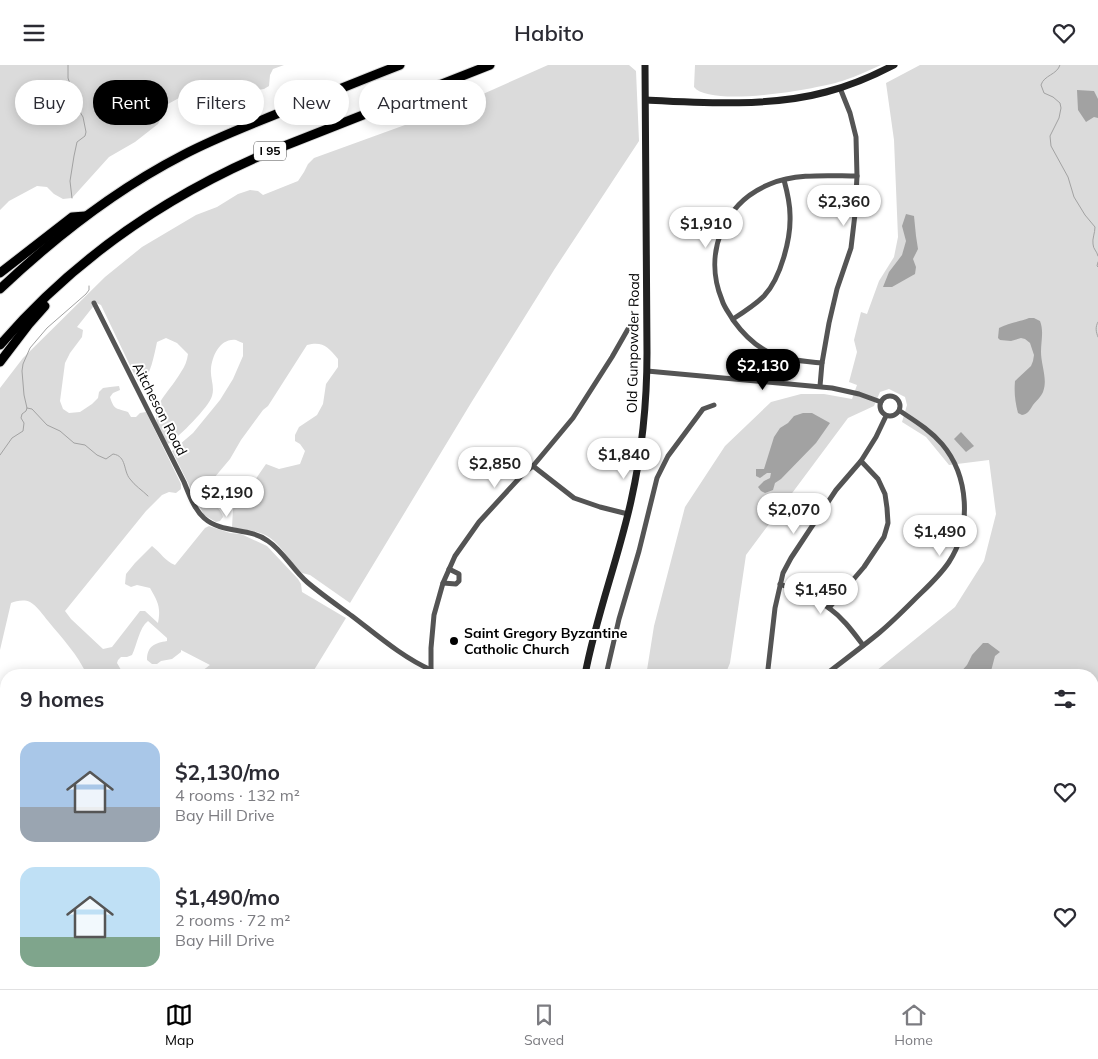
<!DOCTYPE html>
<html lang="en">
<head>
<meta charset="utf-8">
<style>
  :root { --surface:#fff; --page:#f7f7f7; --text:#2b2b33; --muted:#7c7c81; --line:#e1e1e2; --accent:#000 }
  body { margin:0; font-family:Mulish,sans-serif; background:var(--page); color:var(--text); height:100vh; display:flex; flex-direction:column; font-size:19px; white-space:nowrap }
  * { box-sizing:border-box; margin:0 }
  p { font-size:16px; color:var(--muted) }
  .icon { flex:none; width:28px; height:28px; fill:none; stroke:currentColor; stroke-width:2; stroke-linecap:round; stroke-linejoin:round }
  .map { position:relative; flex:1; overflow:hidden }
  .details { position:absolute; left:0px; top:604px; width:1099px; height:321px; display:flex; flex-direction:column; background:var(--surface); border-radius:20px 20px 0 0; box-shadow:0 2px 12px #0003 }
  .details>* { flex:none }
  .top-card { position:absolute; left:15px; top:15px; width:500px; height:45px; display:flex; gap:10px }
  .price { position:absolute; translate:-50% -42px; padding:0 11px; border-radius:18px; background:#fff; color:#222; font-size:16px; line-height:32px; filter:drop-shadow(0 1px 2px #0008) }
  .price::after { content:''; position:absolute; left:50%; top:30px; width:15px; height:11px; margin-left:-8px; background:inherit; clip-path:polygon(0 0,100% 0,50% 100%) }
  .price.active { background:var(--accent); color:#fff }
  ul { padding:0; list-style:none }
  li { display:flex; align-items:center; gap:15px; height:125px; padding:0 20px }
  li span { display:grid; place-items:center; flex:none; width:140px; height:100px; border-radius:15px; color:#555 }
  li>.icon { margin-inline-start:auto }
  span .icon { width:60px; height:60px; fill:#fffc; stroke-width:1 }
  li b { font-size:21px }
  h2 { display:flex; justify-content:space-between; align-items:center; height:60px; padding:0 20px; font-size:21px }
  .chip { padding:0 18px; border-radius:22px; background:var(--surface); box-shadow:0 2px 12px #0003; font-size:18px; line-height:45px }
  .chip.active { background:var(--accent); color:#fff }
  header { display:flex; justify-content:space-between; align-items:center; height:65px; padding:0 20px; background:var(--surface); font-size:22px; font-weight:600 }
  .dock { display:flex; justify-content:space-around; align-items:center; height:70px; border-top:1px solid var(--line); background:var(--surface); font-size:14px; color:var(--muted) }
  .dock a { display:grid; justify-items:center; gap:2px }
  .dock .active { color:var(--accent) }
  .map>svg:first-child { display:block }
  .green { fill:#dbdbdb }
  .water { fill:#a2a2a2 }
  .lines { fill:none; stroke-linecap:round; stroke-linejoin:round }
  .stream { stroke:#a2a2a2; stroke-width:1 }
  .highway-casing { stroke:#dbdbdb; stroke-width:11 }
  .street { stroke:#545454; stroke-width:5 }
  .secondary { stroke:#212121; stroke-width:7 }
  .highway { stroke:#000; stroke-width:9 }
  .poi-dot { fill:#000; stroke:#fff; stroke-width:2 }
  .labels { text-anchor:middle; stroke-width:4; stroke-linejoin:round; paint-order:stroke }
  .shield { fill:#fff; stroke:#4c4c4c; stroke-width:1 }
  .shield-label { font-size:12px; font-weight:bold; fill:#000 }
  .street-label { font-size:14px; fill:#000; stroke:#fff }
  .poi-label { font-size:14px; font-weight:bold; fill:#000; stroke:#fff; text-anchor:start }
</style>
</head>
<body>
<header><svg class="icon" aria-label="menu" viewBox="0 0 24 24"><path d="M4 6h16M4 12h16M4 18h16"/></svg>Habito<svg class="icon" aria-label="heart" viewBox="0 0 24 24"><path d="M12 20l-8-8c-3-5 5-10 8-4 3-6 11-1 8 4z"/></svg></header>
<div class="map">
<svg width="1098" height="924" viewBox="0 0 1098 924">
  <rect width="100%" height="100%" fill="#fff"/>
  <g class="green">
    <path d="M0,0H284L273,4L270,10L269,21L264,24L251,26L229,32L194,30L179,33L168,39L158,59L135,77L109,92L72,133L63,134L54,129L47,122L37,121L9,136L0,145Z"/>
    <path d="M548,0H629L636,6L639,76L554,205L471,338L350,538L310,510L302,508C289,497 280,476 263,469C253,465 243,465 232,462L233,444L244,431L266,399L279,404L300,399L305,386L300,379L295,376V370L299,362L317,350L323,339L326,319L338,302V294C328,282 323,276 307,280L268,341L263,345L241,375L230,394L209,419L208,431C213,438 221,444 223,452L220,456L216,457L204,450L172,386L193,368L220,335L233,314L243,291V278C240,277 238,276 236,275C220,273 212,291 211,304C210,313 215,322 212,331C209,342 179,372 168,379C142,344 164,336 181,307C185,301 187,296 188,289L177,278L166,273L157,277C154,291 151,309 141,320L136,313L101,240L96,238L77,262L83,265L82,272L70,288L65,298L60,336L63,344L69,348L80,347L92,339L98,333L99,327L103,323L110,322L119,321L120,325L113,328L110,332C114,345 116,343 128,347L131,352H136L140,348L146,347L181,419V424L176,428L169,427L162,430L146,446L65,546L71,554L103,584L112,582L140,546H145L158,558C161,542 158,537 150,523L137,520L131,522L125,519L126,509L135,498L152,481C160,487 166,497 175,500L205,463L209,461L230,468L241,469L267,481L298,514L301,519L302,527L346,553L311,610H200C202,605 206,603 210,600L181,585V587L172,594L161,596L157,599H152L147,595C147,581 155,578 167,576V573L148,556C139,563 137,580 132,590L127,592H121L118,595L117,598L124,610H87C78,590 62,573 48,556C43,550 37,541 30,537C24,534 16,536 11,538L0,585V323L23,293L105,212L142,182L196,150L217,142L238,129L250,125L258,126L263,130L298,116L304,107L308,99L314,93L416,56L441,54L448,50L456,41Z"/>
    <path d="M695,0H881C869,5 857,11 845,15C820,24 710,43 694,22Z"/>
    <path d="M920,0H1098V924H565L567,922L558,919H1092V610H871L955,542L984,496L996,449L989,395L949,400L926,372L902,357L907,340L905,332L889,324L880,327L874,341L848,353L746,490L730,598L725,610H648L647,605L654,561L685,442L725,381L771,337L801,329H824L852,334L857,320L849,317L857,287L854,275L861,247L867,249L879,216L894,192L898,172L894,75L886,18Z"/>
    <path d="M90,919H163L162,924H87Z"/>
  </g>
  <g class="water">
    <path d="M1077,25L1094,26L1098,34V53L1094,52L1086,57L1078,45Z"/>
    <path d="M906,149L914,151L916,171L918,184L913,194L916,202L915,209L892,222H883L889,207L902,190L906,176L902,161Z"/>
    <path d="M1029,253H1034L1040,256C1044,266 1041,276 1041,287C1041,300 1048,314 1043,327C1041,332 1036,336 1033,340C1030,345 1028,349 1022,350L1018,348C1015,337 1014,327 1015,316L1031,301L1033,296L1034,290L1030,278L1025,274L1021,273L1011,276L1000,275L998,273L999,263C1008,258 1019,257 1029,253Z"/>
    <path d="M803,348H812L830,358L816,378L781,414L775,418L773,425L765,428L761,426L758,422L764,416L770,413L771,408H767L760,413L756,411V404H764L774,372L780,363L788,358L794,351Z"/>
    <path d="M961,367L974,381L966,387L954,374Z"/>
    <path d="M983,578H988L1000,587L995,591L990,610H958L967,600L972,590Z"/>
  </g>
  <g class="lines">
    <g class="stream">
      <path d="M68,0V13L72,25L71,42L77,44L80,47L83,52L86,67L85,71L77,77L74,91L70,116L72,133"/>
      <path d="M1060,0C1057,10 1044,10 1041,20L1044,28L1053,32L1060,38L1061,43L1059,53L1050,71L1051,81L1068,112L1074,132L1085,150L1095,162C1095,168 1092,174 1093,179C1093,184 1097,186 1098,191"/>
      <path d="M1098,197L1097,201L1098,202"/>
      <path d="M1098,257C1095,262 1096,267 1098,272"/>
      <path d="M27,343L32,344L47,360L60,366L74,378L85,380L97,390L106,394L113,389C127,391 123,406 130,414C135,421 142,425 148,431"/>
      <path d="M0,390L12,373L23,366L24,358L21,353L22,349L26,346L27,343L24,330L22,306L23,299L30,283L47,263L86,229L89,225V221"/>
      <path d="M1092,776L1096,772H1098"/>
      <path d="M1092,788L1098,793"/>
      <path d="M1092,811L1098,808"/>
      <path d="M1062,924L1063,919"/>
    </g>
    <defs>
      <g id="highway">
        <path d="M0,208L72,152L85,151"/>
        <path d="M0,224C55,172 115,125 183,90C215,73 250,60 284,46C323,31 361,15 400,0"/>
        <path d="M0,280C74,194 169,129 274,85L490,0"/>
        <path d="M0,297L29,259L45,241"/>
      </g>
    </defs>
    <use href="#highway" class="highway-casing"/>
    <g class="street">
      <path d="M94,238L184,417C189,429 194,444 204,453C222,469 249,462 268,476C283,486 293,505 307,517C321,529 337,540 352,551C377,570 402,592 431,605"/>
      <path d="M733,254C744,247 755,240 764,231C781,213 791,173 790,150C790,138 787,126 784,115"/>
      <path d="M822,298C802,296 780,295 763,284C751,277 741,266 733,255C729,248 724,242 722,235C703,189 723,138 770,119C797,108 829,111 857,111"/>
      <path d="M647,306L832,323L859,329L881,337"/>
      <path d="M820,321L822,298L829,258L837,224L851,183L855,149L857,111L856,72L850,48L840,23"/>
      <circle cx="890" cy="341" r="10"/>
      <path d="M533,401L574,433L600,442L628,449"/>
      <path d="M443,518L456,519L459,516V509L449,504"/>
      <path d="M780,519C797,526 814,533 829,543C843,553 853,567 863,580"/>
      <path d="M829,543L864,502L884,472L888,458L887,443L885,429L878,414L861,396"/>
      <path d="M431,610V583L434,550L443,518L455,491L479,457L524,408L533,401L573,353L612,292L628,264"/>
      <path d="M606,610L619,554L639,486L657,413L668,391L703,344L714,340"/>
      <path d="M770,610L768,604L775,543L783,508L791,493L836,425L861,396L876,372L886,351"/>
      <path d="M825,610C843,596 862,582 879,568C891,558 902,547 913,536C925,524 939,512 949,497C972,462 969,411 942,379C930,365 915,356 900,346"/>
    </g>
    <g class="secondary">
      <path d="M646,35C703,38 771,42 826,27C850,21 873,11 894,0"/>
      <path d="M585,610C596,551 618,495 631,436C642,387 647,338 647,288L645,0"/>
      <path d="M553,924V919"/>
    </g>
    <use href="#highway" class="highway"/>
  </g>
  <circle class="poi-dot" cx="454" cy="576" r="5"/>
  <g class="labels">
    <rect class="shield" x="254" y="76.5" width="32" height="19" rx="4"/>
    <g class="shield-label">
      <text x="270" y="90">I 95</text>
    </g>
    <g class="street-label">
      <text transform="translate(633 278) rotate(-89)" y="5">Old Gunpowder Road</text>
      <text transform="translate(160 344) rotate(63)" y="5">Aitcheson Road</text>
    </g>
    <g class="poi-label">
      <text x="464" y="573">Saint Gregory Byzantine<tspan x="464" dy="16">Catholic Church</tspan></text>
    </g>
  </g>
</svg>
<b class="price" style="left:844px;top:162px">$2,360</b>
<b class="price" style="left:706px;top:184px">$1,910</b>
<b class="price active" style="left:763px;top:326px">$2,130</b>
<b class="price" style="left:624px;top:415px">$1,840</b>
<b class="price" style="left:495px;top:424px">$2,850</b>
<b class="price" style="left:227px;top:453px">$2,190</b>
<b class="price" style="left:794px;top:470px">$2,070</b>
<b class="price" style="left:940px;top:492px">$1,490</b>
<b class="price" style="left:821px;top:550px">$1,450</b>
<div class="top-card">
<a class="chip">Buy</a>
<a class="chip active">Rent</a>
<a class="chip">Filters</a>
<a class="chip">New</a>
<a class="chip">Apartment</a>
</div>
<section class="details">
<h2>9 homes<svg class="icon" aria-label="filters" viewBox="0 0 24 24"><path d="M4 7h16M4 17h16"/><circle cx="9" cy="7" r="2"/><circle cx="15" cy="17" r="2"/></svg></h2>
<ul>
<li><span style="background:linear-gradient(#a9c7e8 65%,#9aa5b1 0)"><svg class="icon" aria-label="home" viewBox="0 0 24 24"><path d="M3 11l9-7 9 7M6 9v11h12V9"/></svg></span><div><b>$2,130/mo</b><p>4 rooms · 132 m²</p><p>Bay Hill Drive</p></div><svg class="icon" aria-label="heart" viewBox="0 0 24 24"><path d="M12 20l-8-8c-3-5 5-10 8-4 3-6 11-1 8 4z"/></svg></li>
<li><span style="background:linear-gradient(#bfe0f5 70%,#7fa58c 0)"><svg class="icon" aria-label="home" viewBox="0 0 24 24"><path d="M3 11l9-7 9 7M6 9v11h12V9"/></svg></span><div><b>$1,490/mo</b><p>2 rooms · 72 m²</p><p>Bay Hill Drive</p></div><svg class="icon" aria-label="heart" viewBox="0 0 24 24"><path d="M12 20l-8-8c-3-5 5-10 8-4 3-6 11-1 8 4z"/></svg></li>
</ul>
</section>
</div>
<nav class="dock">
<a class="active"><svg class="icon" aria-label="map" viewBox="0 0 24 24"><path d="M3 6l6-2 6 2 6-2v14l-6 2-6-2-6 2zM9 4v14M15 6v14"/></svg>Map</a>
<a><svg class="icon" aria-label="saved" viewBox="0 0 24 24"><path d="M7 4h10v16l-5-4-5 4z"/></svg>Saved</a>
<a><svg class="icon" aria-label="home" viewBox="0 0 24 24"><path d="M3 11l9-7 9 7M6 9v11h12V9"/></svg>Home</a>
</nav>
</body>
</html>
